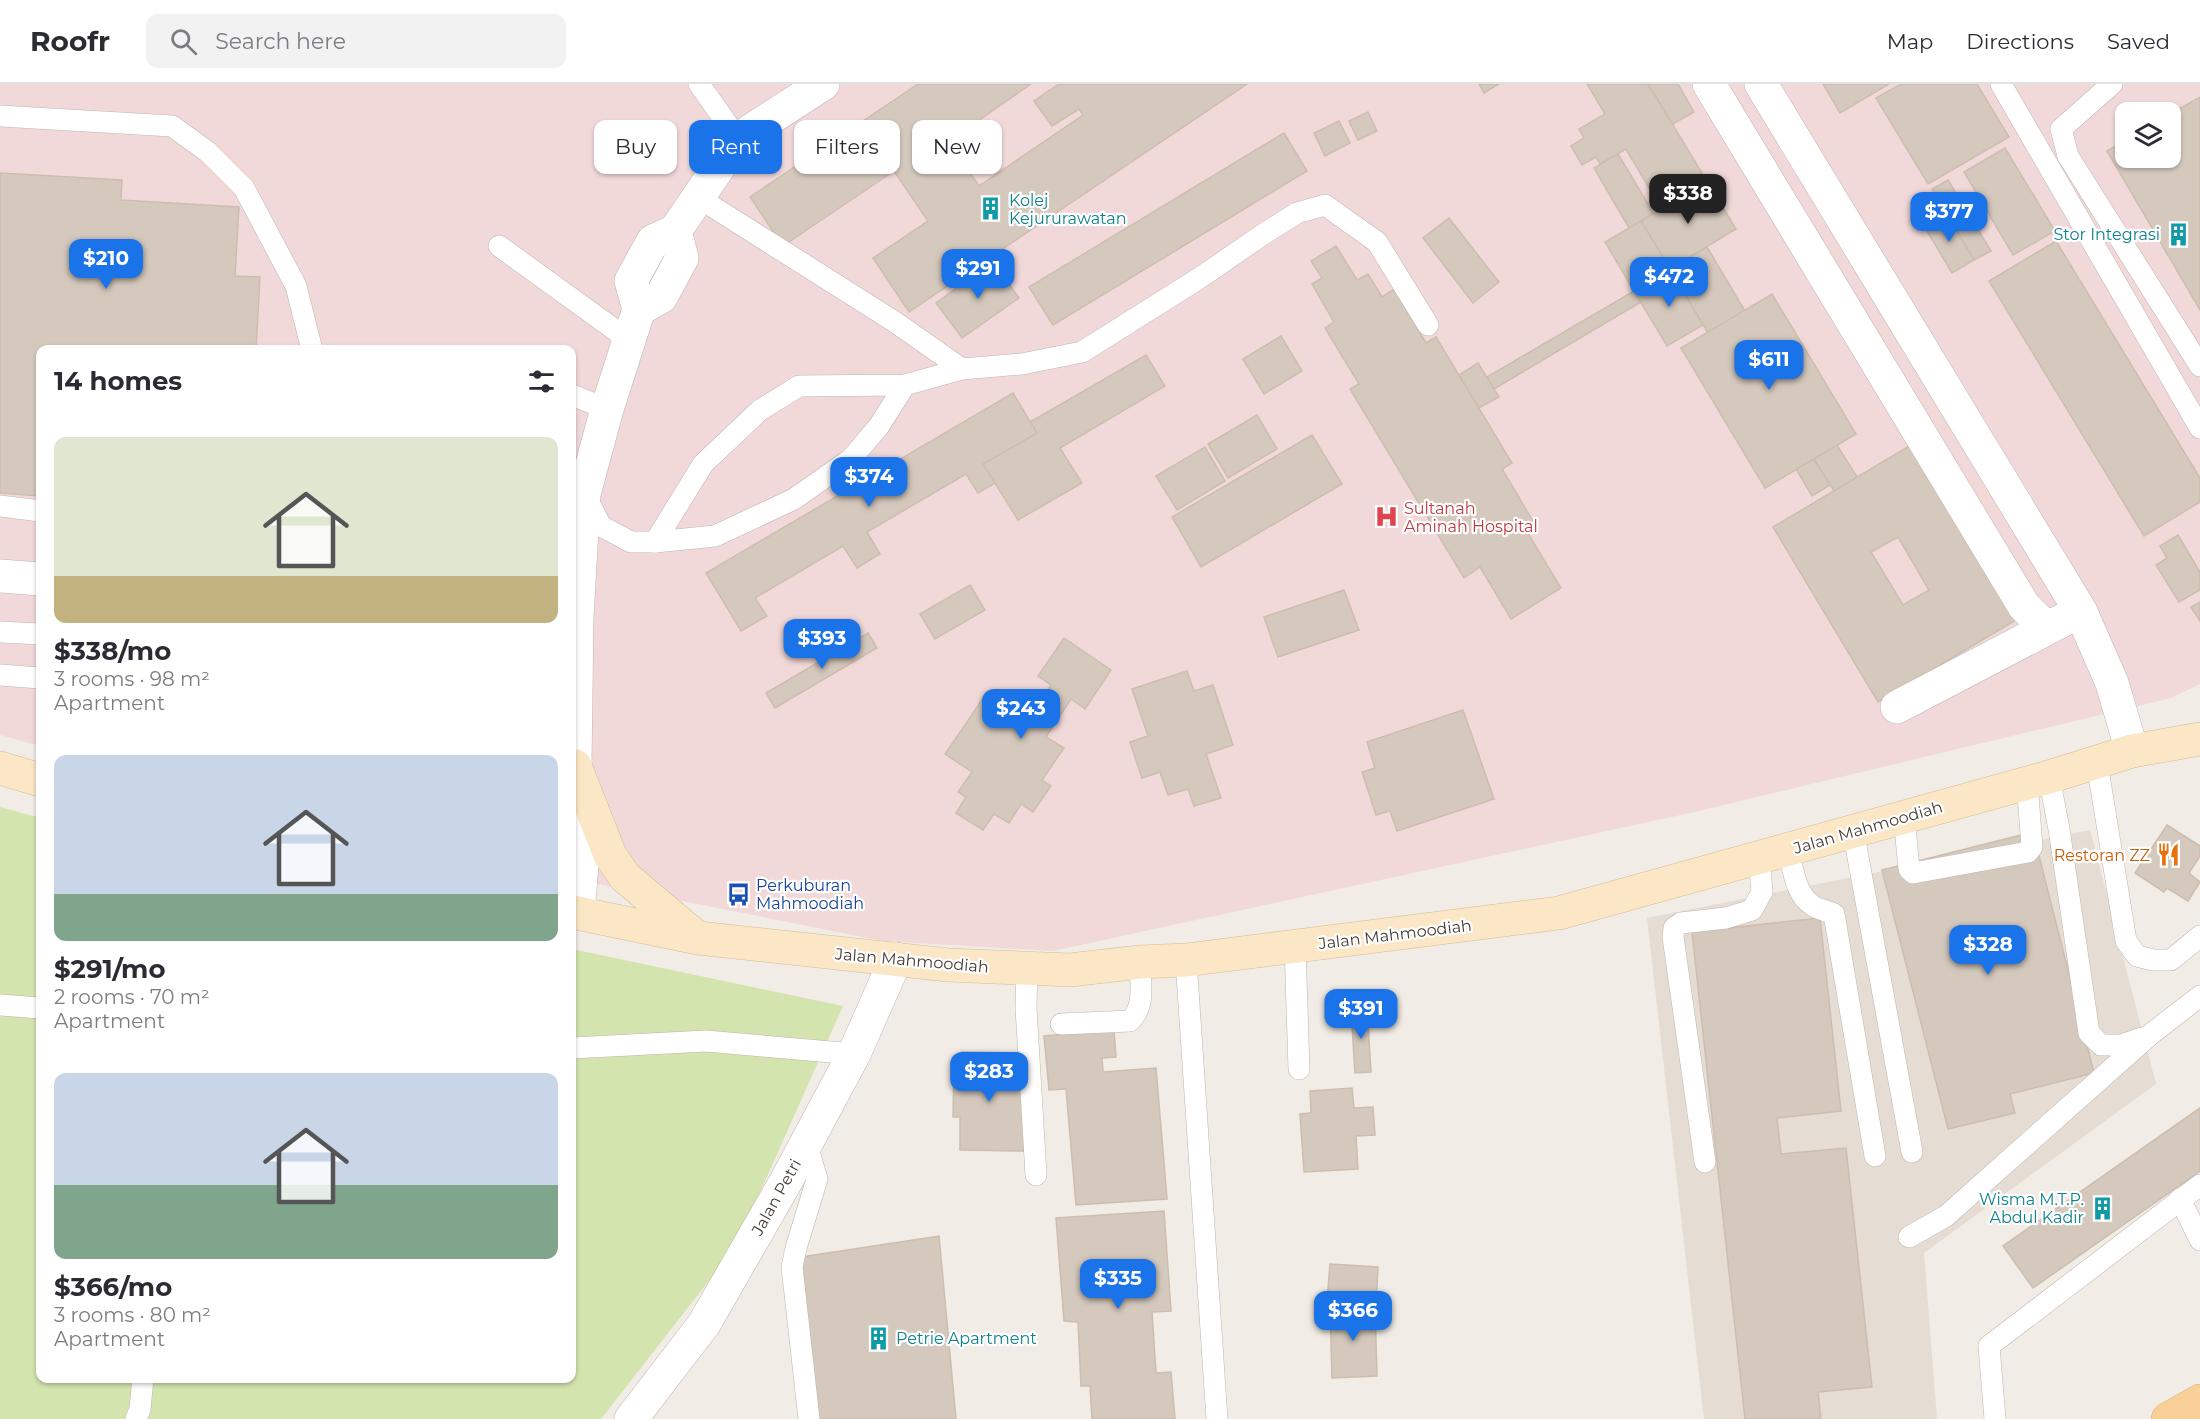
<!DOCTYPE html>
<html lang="en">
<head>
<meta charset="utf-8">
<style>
  :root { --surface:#fff; --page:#f2f2f3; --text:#2b2b33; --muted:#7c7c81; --line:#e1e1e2; --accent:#1a73e8 }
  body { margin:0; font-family:Montserrat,sans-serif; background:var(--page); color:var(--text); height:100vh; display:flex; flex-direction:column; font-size:22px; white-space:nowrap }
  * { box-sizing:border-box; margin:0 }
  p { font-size:20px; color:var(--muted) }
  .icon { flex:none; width:33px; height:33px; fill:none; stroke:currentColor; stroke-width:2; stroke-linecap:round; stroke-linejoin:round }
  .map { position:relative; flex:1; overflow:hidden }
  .panel { position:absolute; left:36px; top:261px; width:540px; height:1038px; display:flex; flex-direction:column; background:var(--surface); border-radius:12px; box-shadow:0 2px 4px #0004 }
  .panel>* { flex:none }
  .banner { position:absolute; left:594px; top:36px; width:570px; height:54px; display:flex; gap:12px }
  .buttons { position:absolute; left:2115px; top:18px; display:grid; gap:12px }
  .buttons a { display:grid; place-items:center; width:66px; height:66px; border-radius:12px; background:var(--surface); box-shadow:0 2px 4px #0004; font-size:30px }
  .price { position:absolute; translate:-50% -51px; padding:0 14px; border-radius:12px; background:var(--accent); color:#fff; font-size:20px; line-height:39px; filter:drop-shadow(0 2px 3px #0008) }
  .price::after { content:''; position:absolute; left:50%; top:36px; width:18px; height:14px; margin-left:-9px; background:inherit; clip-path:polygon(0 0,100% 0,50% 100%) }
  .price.selected { background:#222; color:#fff }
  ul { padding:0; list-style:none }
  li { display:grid; align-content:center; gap:12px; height:318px; padding:0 18px }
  li span { display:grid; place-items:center; height:186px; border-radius:12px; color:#555 }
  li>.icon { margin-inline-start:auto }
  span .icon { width:108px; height:108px; fill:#fffc; stroke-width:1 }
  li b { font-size:26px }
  h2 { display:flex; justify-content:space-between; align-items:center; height:72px; padding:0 18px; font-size:26px }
  .tag { padding:0 21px; border-radius:12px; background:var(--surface); box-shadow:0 2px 4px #0004; font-size:21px; line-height:54px }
  .tag.selected { background:var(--accent); color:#fff }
  header { display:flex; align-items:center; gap:36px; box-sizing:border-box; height:84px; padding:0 30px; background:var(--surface); border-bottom:2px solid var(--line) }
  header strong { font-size:28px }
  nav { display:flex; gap:33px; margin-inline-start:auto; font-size:21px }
  .search { width:420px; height:54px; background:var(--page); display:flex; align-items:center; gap:15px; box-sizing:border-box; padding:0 21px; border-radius:12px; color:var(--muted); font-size:22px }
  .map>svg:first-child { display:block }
  .residential { fill:#e5ddd3 }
  .medical { fill:#f2d9d9; fill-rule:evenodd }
  .green { fill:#d3e4af }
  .building { fill:#d5c9be; stroke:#cdbdaf; stroke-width:1.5; fill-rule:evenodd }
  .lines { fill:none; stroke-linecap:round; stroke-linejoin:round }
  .lane-casing { stroke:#bfb5ab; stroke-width:22 }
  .street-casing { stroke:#bfb5ab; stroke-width:34 }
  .secondary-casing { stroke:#d2bb99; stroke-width:34 }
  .primary-casing { stroke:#dcaa68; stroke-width:34 }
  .lane { stroke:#fff; stroke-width:21 }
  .street { stroke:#fff; stroke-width:33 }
  .secondary { stroke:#fbe7c5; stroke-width:33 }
  .primary { stroke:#f8d097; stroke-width:33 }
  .labels { text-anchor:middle; stroke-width:4.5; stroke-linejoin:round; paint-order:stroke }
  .culture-label { font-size:16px; fill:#0d838f; stroke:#fff; text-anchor:start }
  .health-label { font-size:16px; fill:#be3a42; stroke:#fff; text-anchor:start }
  .street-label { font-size:16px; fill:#433c35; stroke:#fff }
  .food-label { font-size:16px; fill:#c56008; stroke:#fff; text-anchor:end }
  .transit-label { font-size:16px; fill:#164399; stroke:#fff; text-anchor:start }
</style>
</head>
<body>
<header>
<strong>Roofr</strong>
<div class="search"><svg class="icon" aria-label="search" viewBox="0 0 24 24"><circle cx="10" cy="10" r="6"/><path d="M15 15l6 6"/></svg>Search here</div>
<nav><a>Map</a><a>Directions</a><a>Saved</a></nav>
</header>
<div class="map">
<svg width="2200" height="1335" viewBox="0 0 2200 1335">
  <rect width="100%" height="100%" fill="#f1ece5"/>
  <path class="residential" d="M2090,746L2156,1000L1924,1169L1937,1335H1704L1647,834Z"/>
  <path class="medical" d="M0,0H2200V600L2171,614L1690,729L1053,867L883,857L572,795V266H40V662L0,651ZM2126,28H2170V74H2126Z"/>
  <path class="green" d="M0,723L40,734V1294H572V865L843,922L736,1162L601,1335H0Z"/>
  <g class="building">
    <path d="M918,0H1031L949,57L979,102L1083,31L1079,25L1052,42L1034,17L1059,0H1247L909,228L873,174L928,137L894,87L783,162L750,113Z"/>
    <path d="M1479,0H1499L1484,9Z"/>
    <path d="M1587,0H1648L1702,89L1656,116L1626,65L1600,80L1596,73L1582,81L1571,62L1584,54L1579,45L1605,30Z"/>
    <path d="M1648,0H1678L1694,28L1673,40Z"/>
    <path d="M1823,0H1889L1840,29Z"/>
    <path d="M1901,0H1977L2009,53L1928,100L1876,14Z"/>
    <path d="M2200,13V226L2107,67L2126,56V74H2170V30Z"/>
    <path d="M1368,28L1377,47L1358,56L1349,37Z"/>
    <path d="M1339,37L1350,59L1325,72L1314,49Z"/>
    <path d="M1284,49L1307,87L1053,241L1029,203Z"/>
    <path d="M2005,64L2055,147L2013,171L1964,88Z"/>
    <path d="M1618,70L1654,130L1629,144L1594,84Z"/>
    <path d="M0,89L122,96L121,116L239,123L235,192L260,193L256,266H40V412L0,409Z"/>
    <path d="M1948,96L1991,167L1974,176L1932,105Z"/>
    <path d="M1707,97L1736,145L1670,185L1641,137Z"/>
    <path d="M1946,129L1974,176L1952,189L1924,142Z"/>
    <path d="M1449,134L1499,198L1473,219L1423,154Z"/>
    <path d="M1641,137L1670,185L1634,207L1605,158Z"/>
    <path d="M2056,157L2200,394V418L2144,452L1989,197Z"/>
    <path d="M1336,162L1357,196L1368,190L1382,213L1394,205L1426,259L1436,253L1512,379L1502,385L1533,437L1524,443L1561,504L1511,535L1480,483L1464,494L1350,305L1359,300L1325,244L1334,238L1312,200L1322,194L1311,177Z"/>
    <path d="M1707,163L1745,227L1708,249L1670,185Z"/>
    <path d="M993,178L1019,214L962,254L936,219Z"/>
    <path d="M1670,185L1703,241L1667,262L1634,207Z"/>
    <path d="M1634,207L1641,218L1494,305L1487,293Z"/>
    <path d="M1772,210L1856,350L1765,404L1681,264Z"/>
    <path d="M1281,252L1302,287L1264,310L1243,275Z"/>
    <path d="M1146,271L1165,302L1060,364L1082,399L1018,436L983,380L1037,349L1030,338Z"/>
    <path d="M1478,279L1499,313L1479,324L1459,291Z"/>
    <path d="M1013,309L1037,349L983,380L995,399L978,409L966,390L867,448L880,470L857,484L843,462L755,514L767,532L741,547L706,489Z"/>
    <path d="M1257,331L1277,365L1228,394L1208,360Z"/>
    <path d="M1312,351L1342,400L1201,483L1172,433Z"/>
    <path d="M1916,358L2021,533L1878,618L1773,443ZM1898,453L1929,506L1903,521L1871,468Z"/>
    <path d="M1837,361L1857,393L1834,407L1814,375Z"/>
    <path d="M1205,363L1225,397L1177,426L1156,392Z"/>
    <path d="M1814,375L1830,401L1812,412L1796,385Z"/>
    <path d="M2178,451L2200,488V506L2179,518L2156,481L2167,474L2160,462Z"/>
    <path d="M970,501L985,526L935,555L920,530Z"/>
    <path d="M1344,506L1359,546L1278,573L1264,533Z"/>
    <path d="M2200,518V537L2191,523Z"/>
    <path d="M868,549L877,564L775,624L766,609Z"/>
    <path d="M1064,554L1111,586L1085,625L1071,615L1046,653L1064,664L1042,696L1051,702L1033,728L1021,720L1009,739L994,730L983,746L956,729L966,713L958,708L972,688L945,670L986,610L1014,629L1025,613L1037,622L1051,601L1038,592Z"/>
    <path d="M1187,587L1194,607L1213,601L1233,661L1206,670L1221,714L1194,722L1188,705L1168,711L1160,688L1142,694L1130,658L1148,652L1132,605Z"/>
    <path d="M1463,626L1494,715L1397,747L1390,727L1376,731L1362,688L1375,684L1367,658Z"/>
    <path d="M2167,741L2200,762V772L2189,789L2200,798L2188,817L2167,804L2164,808L2135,789Z"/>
    <path d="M2033,748L2094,989L2010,1010L2015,1029L1948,1045L1882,786Z"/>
    <path d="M1820,834L1841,1027L1777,1034L1781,1070L1846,1064L1872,1303L1818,1308L1821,1335H1745L1692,848Z"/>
    <path d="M1367,924L1371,988L1355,989L1351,925Z"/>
    <path d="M1114,946L1116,973L1102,974L1103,988L1156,984L1167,1115L1076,1121L1066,1005L1049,1006L1044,952Z"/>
    <path d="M962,968L1016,969L1015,1001H1024V1067L960,1066V1033H953L954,983H962Z"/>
    <path d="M1352,1004L1354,1024L1373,1023L1375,1051L1356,1052L1358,1085L1304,1088L1300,1030L1311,1029L1310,1007Z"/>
    <path d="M2200,1024V1087L2033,1204L2003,1162Z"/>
    <path d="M1164,1127L1171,1227L1152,1228L1156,1289L1171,1288L1175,1335H1092L1090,1302H1081L1078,1238L1064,1237L1056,1134Z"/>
    <path d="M939,1152L956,1335H819L795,1174Z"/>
    <path d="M1330,1180L1378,1183L1376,1220L1327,1217Z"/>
    <path d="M1375,1222L1377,1292L1332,1294L1330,1223Z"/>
  </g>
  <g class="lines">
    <defs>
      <g id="lane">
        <path d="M699,0L738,55"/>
        <path d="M2001,0L2200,344"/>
        <path d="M2112,0L2061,45L2068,72L2200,282"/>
        <path d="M0,32L172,42L208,68L244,104L296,202L312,266"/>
        <path d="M699,114L895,238L962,285L1022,280L1082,268L1198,195L1265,149L1297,129L1325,121L1377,158L1428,241"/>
        <path d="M499,162L629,256"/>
        <path d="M572,311L607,325"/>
        <path d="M586,413L601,442L631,458H655L715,452L794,415L851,375L879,342L905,301"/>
        <path d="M0,422L40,427"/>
        <path d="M655,458L703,380L760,326L799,302L905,301L962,285"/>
        <path d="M0,548L40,550"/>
        <path d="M0,591L40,594"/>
        <path d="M2097,679L2126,857L2137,872L2153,876H2171L2200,852"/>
        <path d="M2049,693L2059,745L2089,949L2101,961H2122L2142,954"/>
        <path d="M1904,732L1909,785L1913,789L2028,768L2032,763L2027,698"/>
        <path d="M1853,746L1912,1068"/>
        <path d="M1788,765C1793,783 1795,810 1812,821C1818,826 1827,826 1834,830L1875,1072"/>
        <path d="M1295,862L1299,985"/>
        <path d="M1186,876L1217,1335"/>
        <path d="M1027,884L1026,924L1036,1091"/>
        <path d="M0,921L40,924"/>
        <path d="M1061,940L1130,937C1146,922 1140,898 1140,878"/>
        <path d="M572,964L706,957L854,970"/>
        <path d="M806,1058L817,1095L796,1164L792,1183L809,1335"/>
        <path d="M1705,1078L1673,853L1674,844L1681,839L1726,834L1752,826L1762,808L1759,773"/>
        <path d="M2180,1115L2200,1156"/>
        <path d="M1909,1153L1946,1132L2151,950L2200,912"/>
        <path d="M136,1335L140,1325L143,1294"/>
        <path d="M1995,1335L1989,1262L2200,1101"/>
      </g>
      <g id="street">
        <path d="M1709,0L2024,522L2046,544"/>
        <path d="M1761,0L2081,528L2112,599L2132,667"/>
        <path d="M639,225L661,213L682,174L675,147"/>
        <path d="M0,492L40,495"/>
        <path d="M1897,623L2065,535"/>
        <path d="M578,829L586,733L575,682L577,534L584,410L607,325L639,225L631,197L653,157L675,147L738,55L823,0"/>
        <path d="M631,1335L704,1240L785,1099L854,970L896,875"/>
      </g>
      <g id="secondary">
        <path d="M575,682L610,771L625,793L695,852"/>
        <path d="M0,684L40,696"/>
        <path d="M572,828L698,854L948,881L1070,886L1140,878L1186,876L1559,829L2049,693L2132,667L2200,655"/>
      </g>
      <path id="primary" d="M2168,1335L2200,1317"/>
    </defs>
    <use href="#lane" class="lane-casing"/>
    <use href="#street" class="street-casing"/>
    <use href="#secondary" class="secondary-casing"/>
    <use href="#primary" class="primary-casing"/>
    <use href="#lane" class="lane"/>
    <use href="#street" class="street"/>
    <use href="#secondary" class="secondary"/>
    <use href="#primary" class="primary"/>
  </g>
  <defs>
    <symbol id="building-bare" viewBox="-9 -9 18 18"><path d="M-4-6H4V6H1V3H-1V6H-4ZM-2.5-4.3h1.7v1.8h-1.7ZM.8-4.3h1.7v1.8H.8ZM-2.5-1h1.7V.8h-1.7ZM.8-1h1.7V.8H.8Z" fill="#0f9aa8" stroke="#fff" stroke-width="2.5" paint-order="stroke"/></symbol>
    <symbol id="hospital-bare" viewBox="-9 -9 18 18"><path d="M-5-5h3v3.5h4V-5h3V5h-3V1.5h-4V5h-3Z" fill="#e0444e" stroke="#fff" stroke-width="2.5" paint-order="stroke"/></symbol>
    <symbol id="restaurant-bare" viewBox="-9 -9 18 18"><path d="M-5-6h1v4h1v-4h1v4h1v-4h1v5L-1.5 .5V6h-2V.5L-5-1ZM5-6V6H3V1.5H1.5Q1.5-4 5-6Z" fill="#e8710a" stroke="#fff" stroke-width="2.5" paint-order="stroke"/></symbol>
    <symbol id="bus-bare" viewBox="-9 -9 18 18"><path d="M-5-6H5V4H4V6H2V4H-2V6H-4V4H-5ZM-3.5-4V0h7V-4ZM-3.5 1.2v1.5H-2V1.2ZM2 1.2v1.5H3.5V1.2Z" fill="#1a4fb4" stroke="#fff" stroke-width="2.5" paint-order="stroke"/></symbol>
  </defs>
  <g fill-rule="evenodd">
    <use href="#building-bare" x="974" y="108" width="33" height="33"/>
    <use href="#building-bare" x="2162" y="134" width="33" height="33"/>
    <use href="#hospital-bare" x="1370" y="416" width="33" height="33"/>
    <use href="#restaurant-bare" x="2152" y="754" width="33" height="33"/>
    <use href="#bus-bare" x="722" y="794" width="33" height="33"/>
    <use href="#building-bare" x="2086" y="1108" width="33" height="33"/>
    <use href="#building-bare" x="862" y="1238" width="33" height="33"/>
  </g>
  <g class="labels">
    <g class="culture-label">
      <text x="1009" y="122">Kolej<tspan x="1009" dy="18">Kejururawatan</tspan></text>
      <text x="2160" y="156" text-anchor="end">Stor Integrasi</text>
      <text x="2084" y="1121" text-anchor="end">Wisma M.T.P.<tspan x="2084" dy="18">Abdul Kadir</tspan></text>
      <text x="896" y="1260">Petrie Apartment</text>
    </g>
    <g class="health-label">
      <text x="1404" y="430">Sultanah<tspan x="1404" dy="18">Aminah Hospital</tspan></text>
    </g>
    <g class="street-label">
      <text transform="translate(1868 743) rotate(-16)" y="6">Jalan Mahmoodiah</text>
      <text transform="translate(1395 850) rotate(-7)" y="6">Jalan Mahmoodiah</text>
      <text transform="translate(912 876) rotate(5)" y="6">Jalan Mahmoodiah</text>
      <text transform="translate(776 1113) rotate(-61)" y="6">Jalan Petri</text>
    </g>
    <g class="food-label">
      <text x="2150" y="777">Restoran ZZ</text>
    </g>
    <g class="transit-label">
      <text x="756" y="807">Perkuburan<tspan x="756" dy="18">Mahmoodiah</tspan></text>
    </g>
  </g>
</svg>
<div class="buttons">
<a><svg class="icon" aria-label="layers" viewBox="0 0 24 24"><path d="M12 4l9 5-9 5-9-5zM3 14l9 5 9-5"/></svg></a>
</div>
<b class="price selected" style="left:1688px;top:141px">$338</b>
<b class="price" style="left:1949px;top:159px">$377</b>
<b class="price" style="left:106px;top:206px">$210</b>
<b class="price" style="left:978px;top:216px">$291</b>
<b class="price" style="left:1669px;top:224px">$472</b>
<b class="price" style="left:1769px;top:307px">$611</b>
<b class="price" style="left:869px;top:424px">$374</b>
<b class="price" style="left:822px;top:586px">$393</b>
<b class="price" style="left:1021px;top:656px">$243</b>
<b class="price" style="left:1988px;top:892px">$328</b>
<b class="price" style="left:1361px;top:956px">$391</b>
<b class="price" style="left:989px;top:1019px">$283</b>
<b class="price" style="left:1118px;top:1226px">$335</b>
<b class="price" style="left:1353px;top:1258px">$366</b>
<div class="banner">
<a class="tag">Buy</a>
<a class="tag selected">Rent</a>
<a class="tag">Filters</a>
<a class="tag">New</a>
</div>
<section class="panel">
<h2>14 homes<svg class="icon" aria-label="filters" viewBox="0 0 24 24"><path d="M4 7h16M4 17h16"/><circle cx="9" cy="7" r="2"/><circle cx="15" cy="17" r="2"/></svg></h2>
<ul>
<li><span style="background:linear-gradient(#dfe7d0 75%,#c2b280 0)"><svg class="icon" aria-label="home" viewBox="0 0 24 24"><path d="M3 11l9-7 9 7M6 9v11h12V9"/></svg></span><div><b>$338/mo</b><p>3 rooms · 98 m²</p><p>Apartment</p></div></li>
<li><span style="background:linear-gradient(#c9d6e8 75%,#7fa58c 0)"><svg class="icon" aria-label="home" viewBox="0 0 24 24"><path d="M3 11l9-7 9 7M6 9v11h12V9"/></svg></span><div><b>$291/mo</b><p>2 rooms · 70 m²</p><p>Apartment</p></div></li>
<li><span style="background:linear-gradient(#c9d6e8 60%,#7fa58c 0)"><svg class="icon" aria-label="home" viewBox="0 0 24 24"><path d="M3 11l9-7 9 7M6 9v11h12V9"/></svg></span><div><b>$366/mo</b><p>3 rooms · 80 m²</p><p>Apartment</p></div></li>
</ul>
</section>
</div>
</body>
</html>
